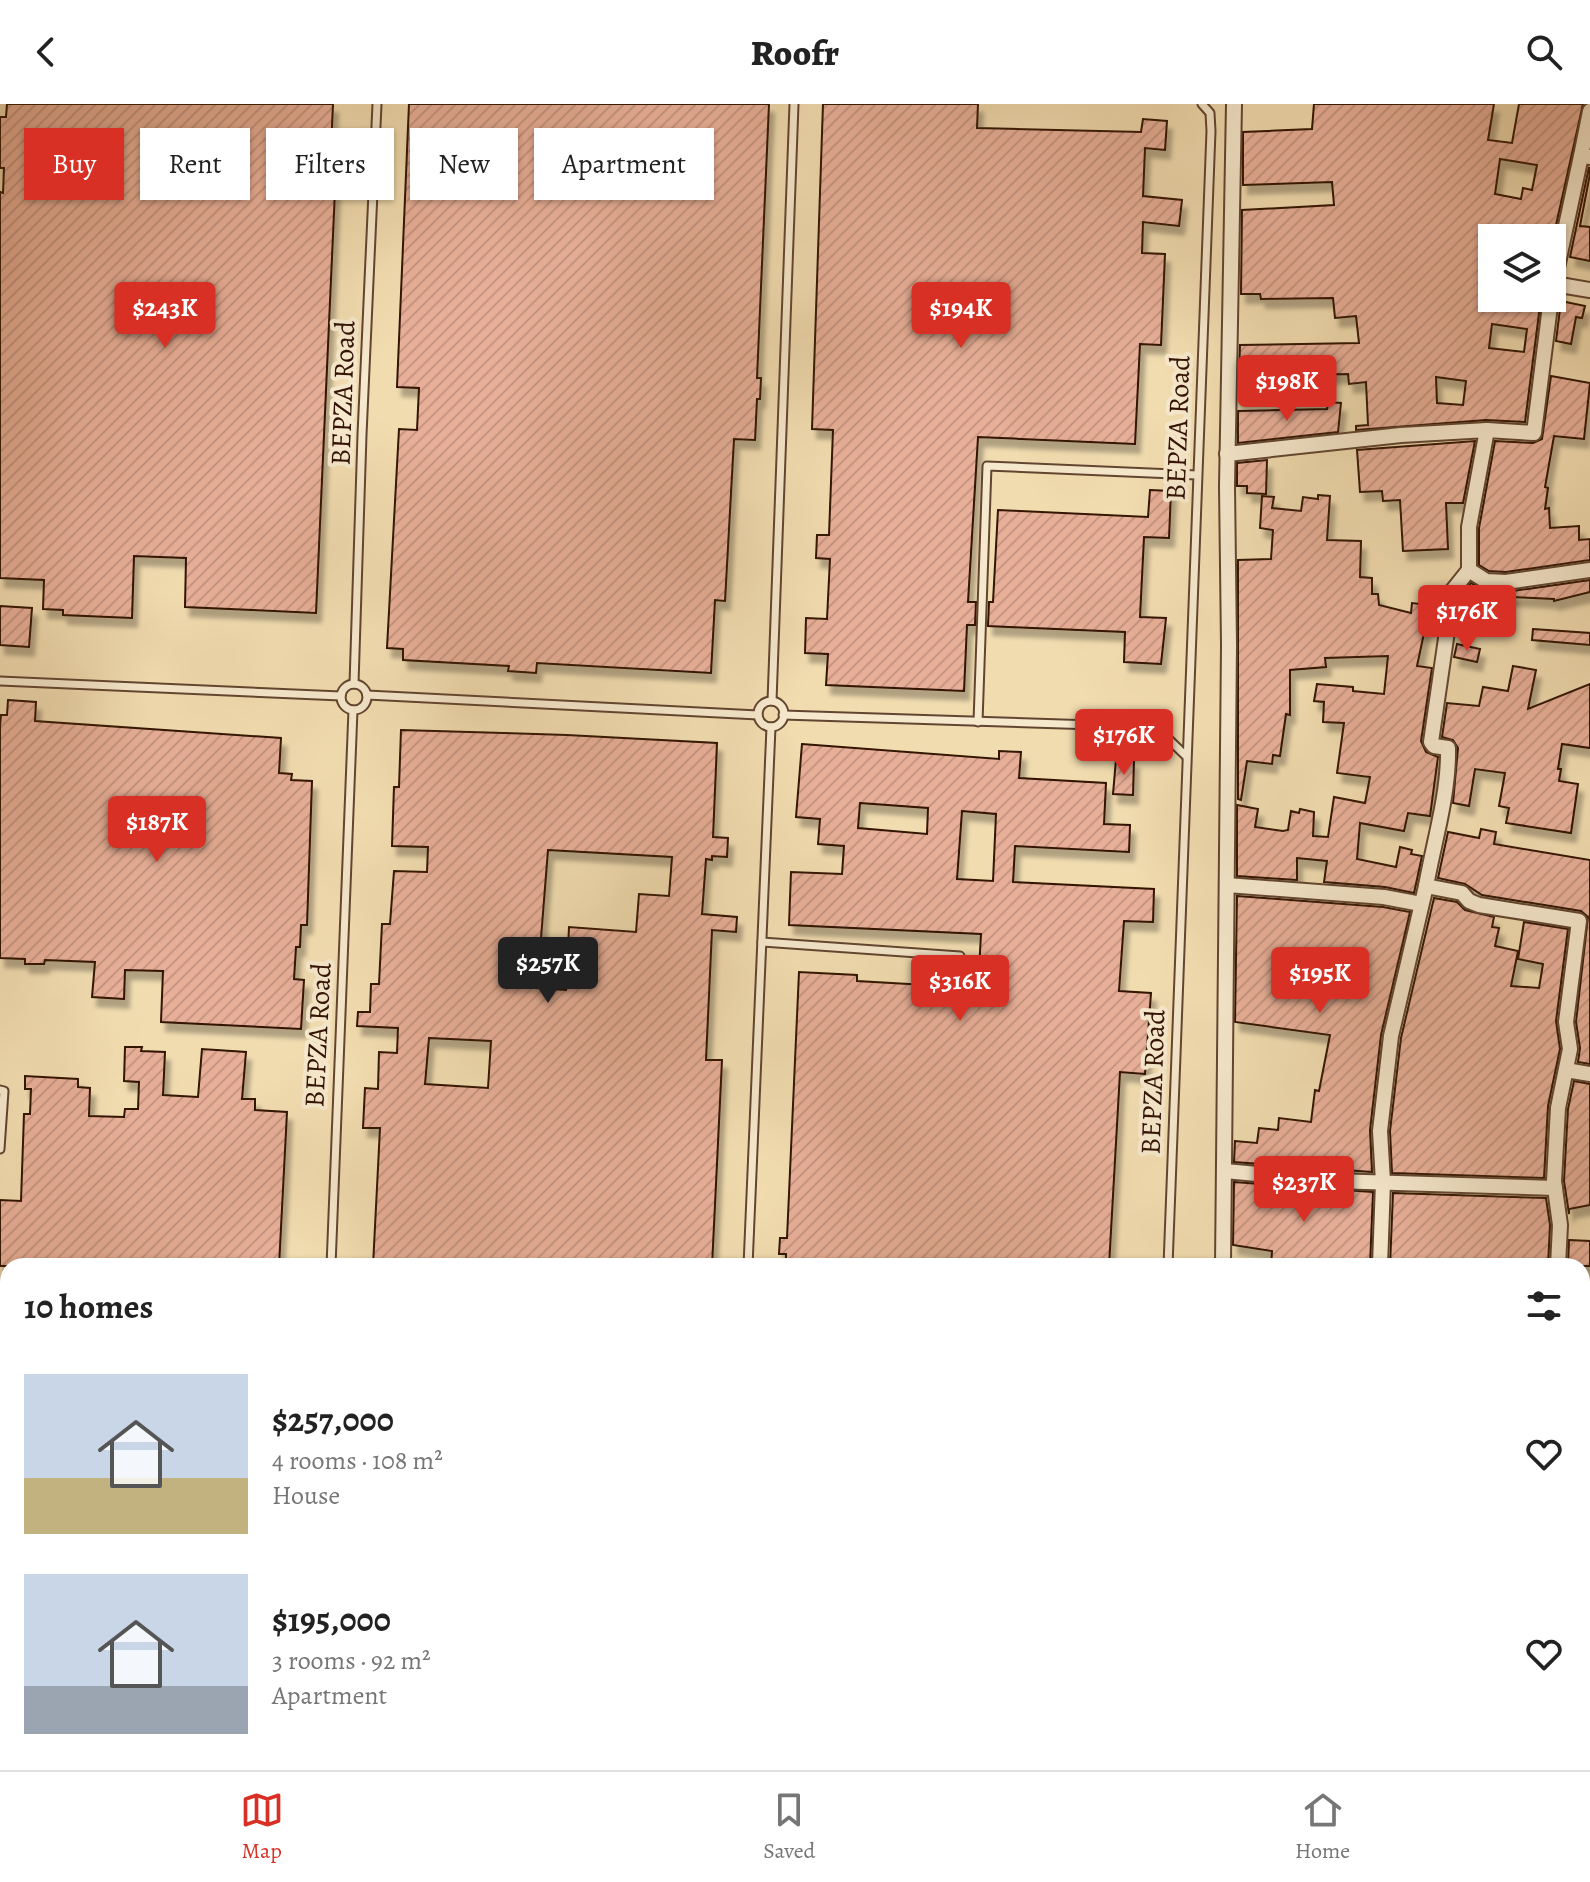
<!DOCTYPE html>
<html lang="en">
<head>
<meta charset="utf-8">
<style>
  :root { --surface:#fff; --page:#f2f2f2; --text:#222; --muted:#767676; --line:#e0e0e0; --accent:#d93025 }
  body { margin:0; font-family:Alegreya,serif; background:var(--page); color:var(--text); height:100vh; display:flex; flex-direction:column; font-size:30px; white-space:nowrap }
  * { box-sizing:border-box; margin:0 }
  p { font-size:26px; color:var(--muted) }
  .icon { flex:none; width:44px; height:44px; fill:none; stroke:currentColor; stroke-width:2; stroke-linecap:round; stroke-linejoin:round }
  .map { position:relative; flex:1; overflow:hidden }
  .sheet { position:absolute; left:0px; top:1154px; width:1590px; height:512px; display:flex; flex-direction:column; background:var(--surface); border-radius:24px 24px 0 0; box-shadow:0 2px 6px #0004 }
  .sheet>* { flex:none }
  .top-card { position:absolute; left:24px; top:24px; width:800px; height:72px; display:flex; gap:16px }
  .buttons { position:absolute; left:1478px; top:120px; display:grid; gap:16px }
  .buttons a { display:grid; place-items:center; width:88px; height:88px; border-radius:0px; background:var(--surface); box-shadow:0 2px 6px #0004; font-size:40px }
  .price { position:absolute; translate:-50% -68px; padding:0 18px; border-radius:8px; background:var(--accent); color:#fff; font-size:26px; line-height:52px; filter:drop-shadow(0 2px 4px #0008) }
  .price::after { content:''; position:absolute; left:50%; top:48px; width:24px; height:18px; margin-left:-12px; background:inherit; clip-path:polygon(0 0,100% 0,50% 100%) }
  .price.current { background:#222; color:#fff }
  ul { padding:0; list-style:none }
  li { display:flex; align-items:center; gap:24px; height:200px; padding:0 24px }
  li span { display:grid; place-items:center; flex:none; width:224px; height:160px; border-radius:0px; color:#555 }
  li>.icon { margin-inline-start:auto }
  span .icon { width:96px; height:96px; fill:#fffc; stroke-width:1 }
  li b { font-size:34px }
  h2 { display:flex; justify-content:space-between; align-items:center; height:96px; padding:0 24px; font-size:34px }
  .chip { padding:0 28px; border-radius:0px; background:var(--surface); box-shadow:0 2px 6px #0004; font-size:28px; line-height:72px }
  .chip.current { background:var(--accent); color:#fff }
  header { display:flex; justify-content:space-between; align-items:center; height:104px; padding:0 24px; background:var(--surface); font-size:36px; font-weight:800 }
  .tabs { display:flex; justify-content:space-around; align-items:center; height:112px; border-top:2px solid var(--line); background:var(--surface); font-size:22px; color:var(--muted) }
  .tabs a { display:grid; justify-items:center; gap:4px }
  .tabs .current { color:var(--accent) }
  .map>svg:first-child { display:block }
  .building { fill:url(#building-hatch); stroke:#331305; stroke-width:2; fill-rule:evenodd; filter:url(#shadow) }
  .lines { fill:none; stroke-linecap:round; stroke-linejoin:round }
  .lane-casing { stroke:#624530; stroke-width:11 }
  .street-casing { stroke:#624530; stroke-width:18 }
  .lane { stroke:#f6e8cc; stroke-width:7 }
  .street { stroke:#f6e8cc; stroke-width:14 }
  .labels { text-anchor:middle; stroke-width:8; stroke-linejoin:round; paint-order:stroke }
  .street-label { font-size:28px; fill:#331305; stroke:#f6e8cc }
</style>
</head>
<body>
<header><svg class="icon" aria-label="back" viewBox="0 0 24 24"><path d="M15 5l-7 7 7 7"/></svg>Roofr<svg class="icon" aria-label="search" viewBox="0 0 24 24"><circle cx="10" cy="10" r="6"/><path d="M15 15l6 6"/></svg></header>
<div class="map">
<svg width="1590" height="1666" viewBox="0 0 1590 1666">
  <defs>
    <pattern id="building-hatch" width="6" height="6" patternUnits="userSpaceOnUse" patternTransform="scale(2)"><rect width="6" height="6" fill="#e8af98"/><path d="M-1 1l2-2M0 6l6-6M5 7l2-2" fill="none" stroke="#c79682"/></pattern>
    <filter id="shadow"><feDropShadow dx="5" dy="9" stdDeviation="2" flood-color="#0004"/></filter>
  </defs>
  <rect width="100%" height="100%" fill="#f1dcb0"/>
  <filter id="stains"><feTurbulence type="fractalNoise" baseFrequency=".0025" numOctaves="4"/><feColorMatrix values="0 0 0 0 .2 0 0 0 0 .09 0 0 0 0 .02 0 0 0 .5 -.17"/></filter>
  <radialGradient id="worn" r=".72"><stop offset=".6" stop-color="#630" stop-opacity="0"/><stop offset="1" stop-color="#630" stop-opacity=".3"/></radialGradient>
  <g class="building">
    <path d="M7,0H333L329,86H335L316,509L185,503L186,454L134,452L132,514L63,511V506L43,505L44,476L0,474V88L3,89L4,64H0V13H6Z"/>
    <path d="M409,0H769L757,274H761L760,295H757L755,336L734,335L725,497L715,496L711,569L537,559L536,569L508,567L509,562L403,556V545L387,544L399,325L417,326L419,284L397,283Z"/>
    <path d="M823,0H978L977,24L1141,28L1143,15L1167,17L1165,46L1145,44L1143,92L1182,96L1179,122L1143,118L1142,149L1165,150L1161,241L1140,240L1135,340L978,333L968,498H976L975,521H967L964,587L826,581L828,550L805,549L806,514L827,515L830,455L816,454L817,431H829L833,326L812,325Z"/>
    <path d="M1314,0H1494L1488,36L1512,39L1519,0H1583L1552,139V134H1492V194H1541L1525,318L1486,316L1356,326V322L1368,321L1366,278L1349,280L1348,270L1239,272L1240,241L1359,239L1356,212L1335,214L1333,194L1261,195L1260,190H1241L1242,106L1334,101L1332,78L1243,81V28L1312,25ZM1500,55L1537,61L1532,86L1523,84L1521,95L1495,90ZM1492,220L1527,225L1524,248L1489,244ZM1436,273L1466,277L1463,301L1437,299Z"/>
    <path d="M1589,63L1590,70L1580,122L1590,123V157L1570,153Z"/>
    <path d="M1561,197L1585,202L1582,214L1576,213L1571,240L1556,237Z"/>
    <path d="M1551,272L1590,279L1584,335L1554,332L1545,383L1548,384L1545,405L1549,404L1550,424L1579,422V436L1590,435V456L1506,468L1489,467L1479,461V424L1495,337L1533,339L1542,335Z"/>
    <path d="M1328,298L1341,299L1338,328L1238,339V307L1327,305Z"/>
    <path d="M1475,337L1463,399H1446L1448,445L1403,447L1400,396L1383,397L1382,387L1360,388L1357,346Z"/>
    <path d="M1267,356L1266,390L1247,389V382H1237V359Z"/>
    <path d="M1150,386L1171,387L1169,434L1144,433L1140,513L1166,514L1161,560L1124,558L1125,528L988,522L989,498H993L998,406L1148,413Z"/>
    <path d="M1318,391L1330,392L1327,436L1361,437L1360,473L1372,474V490H1378L1379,501L1411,509L1412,499L1430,501L1417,562L1432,564L1421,637L1426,648L1438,653L1430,712L1408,709L1404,727L1360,719L1357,755L1396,763L1400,743L1412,746L1411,750L1422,752L1414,789L1385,783L1324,778L1327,757L1297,754V776L1237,772V701L1258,705L1255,723L1283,727L1288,726L1291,707L1299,709L1300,705L1314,708L1313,732L1328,733L1334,693L1365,699L1370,673L1337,669L1344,619L1323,618L1324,598L1314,597L1317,580L1353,583V587L1384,590L1388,552L1325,554L1326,563L1290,566V611L1286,610L1280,652L1273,651L1272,660L1247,657L1241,696L1238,695V456L1271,455L1273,426L1260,424L1262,392L1274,393L1272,404L1301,407L1303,393L1318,395Z"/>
    <path d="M1590,476V488L1554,497V495L1467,491V484L1471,479L1485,487L1506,488Z"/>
    <path d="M0,502L32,504L29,543L0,541Z"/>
    <path d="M1533,525L1590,529V541L1532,536Z"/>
    <path d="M1457,540L1480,545L1477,558L1454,553Z"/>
    <path d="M1513,562L1536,566L1528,605L1590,580V644L1562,640L1558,665H1561L1559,677L1578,680L1571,729L1506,719L1509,704L1499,702L1505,669L1475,665L1469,702L1453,699L1458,644L1453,636L1442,633L1447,599L1479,602L1483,583L1508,587Z"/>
    <path d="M8,596L36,598L35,617L281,634L279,669L292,670L291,676L312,677L307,821H301L300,843H296L294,875L304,876L301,925L161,918L163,867L125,866L124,895L92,893L95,858L45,856L44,860H25V855L0,854V622L1,611H7Z"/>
    <path d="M401,626L567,631L717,639L713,733L728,734L727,753L712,752V756L706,755L702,810L737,813L736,828L712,826L706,956H722L712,1162H373L380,1024H363L365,984L378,985L379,948L397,949L398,924L357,922L358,908H370L371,880H379L382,820H390L394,767L427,768L428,743L392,742L394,683H399ZM548,746L672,753L669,792L639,790L636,828L569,823L566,886L537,884ZM429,934L491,937L488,984L425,980Z"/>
    <path d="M802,640L999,655V647L1021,648L1019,674L1106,679L1104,720L1130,721L1129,748L1015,742L1013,778L1154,785L1153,818L1124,817L1119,887L1151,889L1145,970L1120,968L1109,1162H786V1150H779L780,1134H787L799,868L857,871V877L978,884L981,830L789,821L791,768L842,770L844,742L818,740L820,715L796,713ZM860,699L928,704L927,730L858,724ZM962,707L996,710L993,777L957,775Z"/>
    <path d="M1116,655L1134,656L1133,691L1113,690Z"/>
    <path d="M1481,725L1496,728L1494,740L1590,756V960L1578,958L1580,944L1576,918L1588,813L1581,807L1482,791L1465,780L1438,774L1448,728L1479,734Z"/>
    <path d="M1237,792L1383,803L1410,808L1381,931L1370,1026L1372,1068L1234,1058L1235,1037L1257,1039L1259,1024L1278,1026L1279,1014L1311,1018L1315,986L1319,987L1330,931L1235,918Z"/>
    <path d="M1434,794L1457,798L1465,806L1494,813L1492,823L1499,824L1495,842L1518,847L1511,882L1539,884L1543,860L1518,855L1524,818L1568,825L1556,917L1560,945L1548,1002L1544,1074L1392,1069L1390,1027L1401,934Z"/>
    <path d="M125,943H142L141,947L165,948L163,991L198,993L202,945L246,948L242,995H255V1006L287,1008L279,1162H0V1096L21,1097L24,1010H30L31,985H25V972L78,975V983L90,984L89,1012L124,1013L125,1005H138L139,978L124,977Z"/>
    <path d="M1574,977L1590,980V1101L1569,1105V1110L1564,1077L1568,1005Z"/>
    <path d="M1234,1078L1373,1088L1370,1162H1271L1272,1147L1233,1141Z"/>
    <path d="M1393,1089L1546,1094L1550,1121L1548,1162H1390Z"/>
    <path d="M1569,1136L1590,1137V1162H1568Z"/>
  </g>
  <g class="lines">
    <defs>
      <g id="lane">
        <path d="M0,577L341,592"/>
        <circle cx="354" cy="593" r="13"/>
        <path d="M354,580L362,331L377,0"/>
        <path d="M367,591L758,611"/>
        <path d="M772,597L794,0"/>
        <circle cx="771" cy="610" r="13"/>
        <path d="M783,611L1156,623L1186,652"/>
        <path d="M978,618L987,362L1197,371"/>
        <path d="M762,838L960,852"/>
        <path d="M0,986L4,987L0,1045"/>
        <path d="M331,1162L353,606"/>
        <path d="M748,1162L771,623"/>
        <path d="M1168,1162L1211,27L1210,9L1202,0"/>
        <path d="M0,1412H8"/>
        <path d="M0,1466L8,1467"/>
        <path d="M0,1498H8"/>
        <path d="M307,1666V1658"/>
        <path d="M678,1666V1658"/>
        <path d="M754,1666V1658"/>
      </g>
      <g id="street">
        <path d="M1581,52L1590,7"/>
        <path d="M1554,180L1590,186"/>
        <path d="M1552,187L1581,52L1590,53"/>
        <path d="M1487,326L1534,329L1551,194"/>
        <path d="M1227,350L1401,331L1487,326L1469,423V466L1486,477L1506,478L1590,466"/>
        <path d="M1469,466L1453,486L1431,638L1434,642L1448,644C1449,690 1434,737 1426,782L1462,789L1469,797L1479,801L1579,817L1566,918L1570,945L1558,1004L1554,1077L1560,1121L1558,1162"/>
        <path d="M1227,781L1384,793L1421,800"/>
        <path d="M1566,966L1590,970"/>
        <path d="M1225,1067L1333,1077L1555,1084"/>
        <path d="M1223,1162L1229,541L1227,382L1234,0"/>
        <path d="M1380,1162L1383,1078L1380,1027L1391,932L1426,782"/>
        <path d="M1582,1274L1590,1275"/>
        <path d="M1582,1520L1590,1521"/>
        <path d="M1181,1666L1182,1658"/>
      </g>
    </defs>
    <use href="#lane" class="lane-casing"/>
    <use href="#street" class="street-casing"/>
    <use href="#lane" class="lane"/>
    <use href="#street" class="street"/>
  </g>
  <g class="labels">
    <g class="street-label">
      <text transform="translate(342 289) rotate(-88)" y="10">BEPZA Road</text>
      <text transform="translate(1177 324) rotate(-88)" y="10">BEPZA Road</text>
      <text transform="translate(317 931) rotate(-87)" y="10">BEPZA Road</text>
      <text transform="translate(1152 978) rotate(-88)" y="10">BEPZA Road</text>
    </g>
  </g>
  <rect width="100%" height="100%" filter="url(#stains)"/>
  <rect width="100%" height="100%" fill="url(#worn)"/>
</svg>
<div class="buttons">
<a><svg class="icon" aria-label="layers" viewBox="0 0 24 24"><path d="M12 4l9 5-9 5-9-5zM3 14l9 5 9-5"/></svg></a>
</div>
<b class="price" style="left:165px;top:246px">$243K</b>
<b class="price" style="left:961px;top:246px">$194K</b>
<b class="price" style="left:1287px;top:319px">$198K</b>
<b class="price" style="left:1467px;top:549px">$176K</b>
<b class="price" style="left:1124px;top:673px">$176K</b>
<b class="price" style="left:157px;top:760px">$187K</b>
<b class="price current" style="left:548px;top:901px">$257K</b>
<b class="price" style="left:1320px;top:911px">$195K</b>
<b class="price" style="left:960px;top:919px">$316K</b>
<b class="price" style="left:1304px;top:1120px">$237K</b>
<div class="top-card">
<a class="chip current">Buy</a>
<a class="chip">Rent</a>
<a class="chip">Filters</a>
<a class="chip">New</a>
<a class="chip">Apartment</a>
</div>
<section class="sheet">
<h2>10 homes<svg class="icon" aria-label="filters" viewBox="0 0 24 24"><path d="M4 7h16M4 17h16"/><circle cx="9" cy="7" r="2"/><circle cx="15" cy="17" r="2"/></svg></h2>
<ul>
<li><span style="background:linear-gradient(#c9d6e8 65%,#c2b280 0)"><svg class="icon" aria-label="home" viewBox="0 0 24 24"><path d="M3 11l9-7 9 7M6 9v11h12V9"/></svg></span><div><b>$257,000</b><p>4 rooms · 108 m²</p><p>House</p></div><svg class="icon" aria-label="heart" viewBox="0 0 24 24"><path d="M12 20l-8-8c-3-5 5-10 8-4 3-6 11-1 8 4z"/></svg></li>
<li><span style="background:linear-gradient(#c9d6e8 70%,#9aa5b1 0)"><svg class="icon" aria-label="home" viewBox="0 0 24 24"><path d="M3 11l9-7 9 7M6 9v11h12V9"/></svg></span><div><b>$195,000</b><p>3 rooms · 92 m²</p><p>Apartment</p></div><svg class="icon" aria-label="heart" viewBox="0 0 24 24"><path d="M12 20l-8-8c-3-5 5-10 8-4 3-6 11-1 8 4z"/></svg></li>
</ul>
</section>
</div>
<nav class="tabs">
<a class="current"><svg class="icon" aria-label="map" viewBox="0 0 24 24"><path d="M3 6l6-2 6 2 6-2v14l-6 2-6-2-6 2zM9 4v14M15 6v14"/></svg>Map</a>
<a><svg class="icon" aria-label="saved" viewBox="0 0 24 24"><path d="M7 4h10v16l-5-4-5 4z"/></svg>Saved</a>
<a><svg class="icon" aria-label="home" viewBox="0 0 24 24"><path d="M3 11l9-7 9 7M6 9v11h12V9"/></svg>Home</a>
</nav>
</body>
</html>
